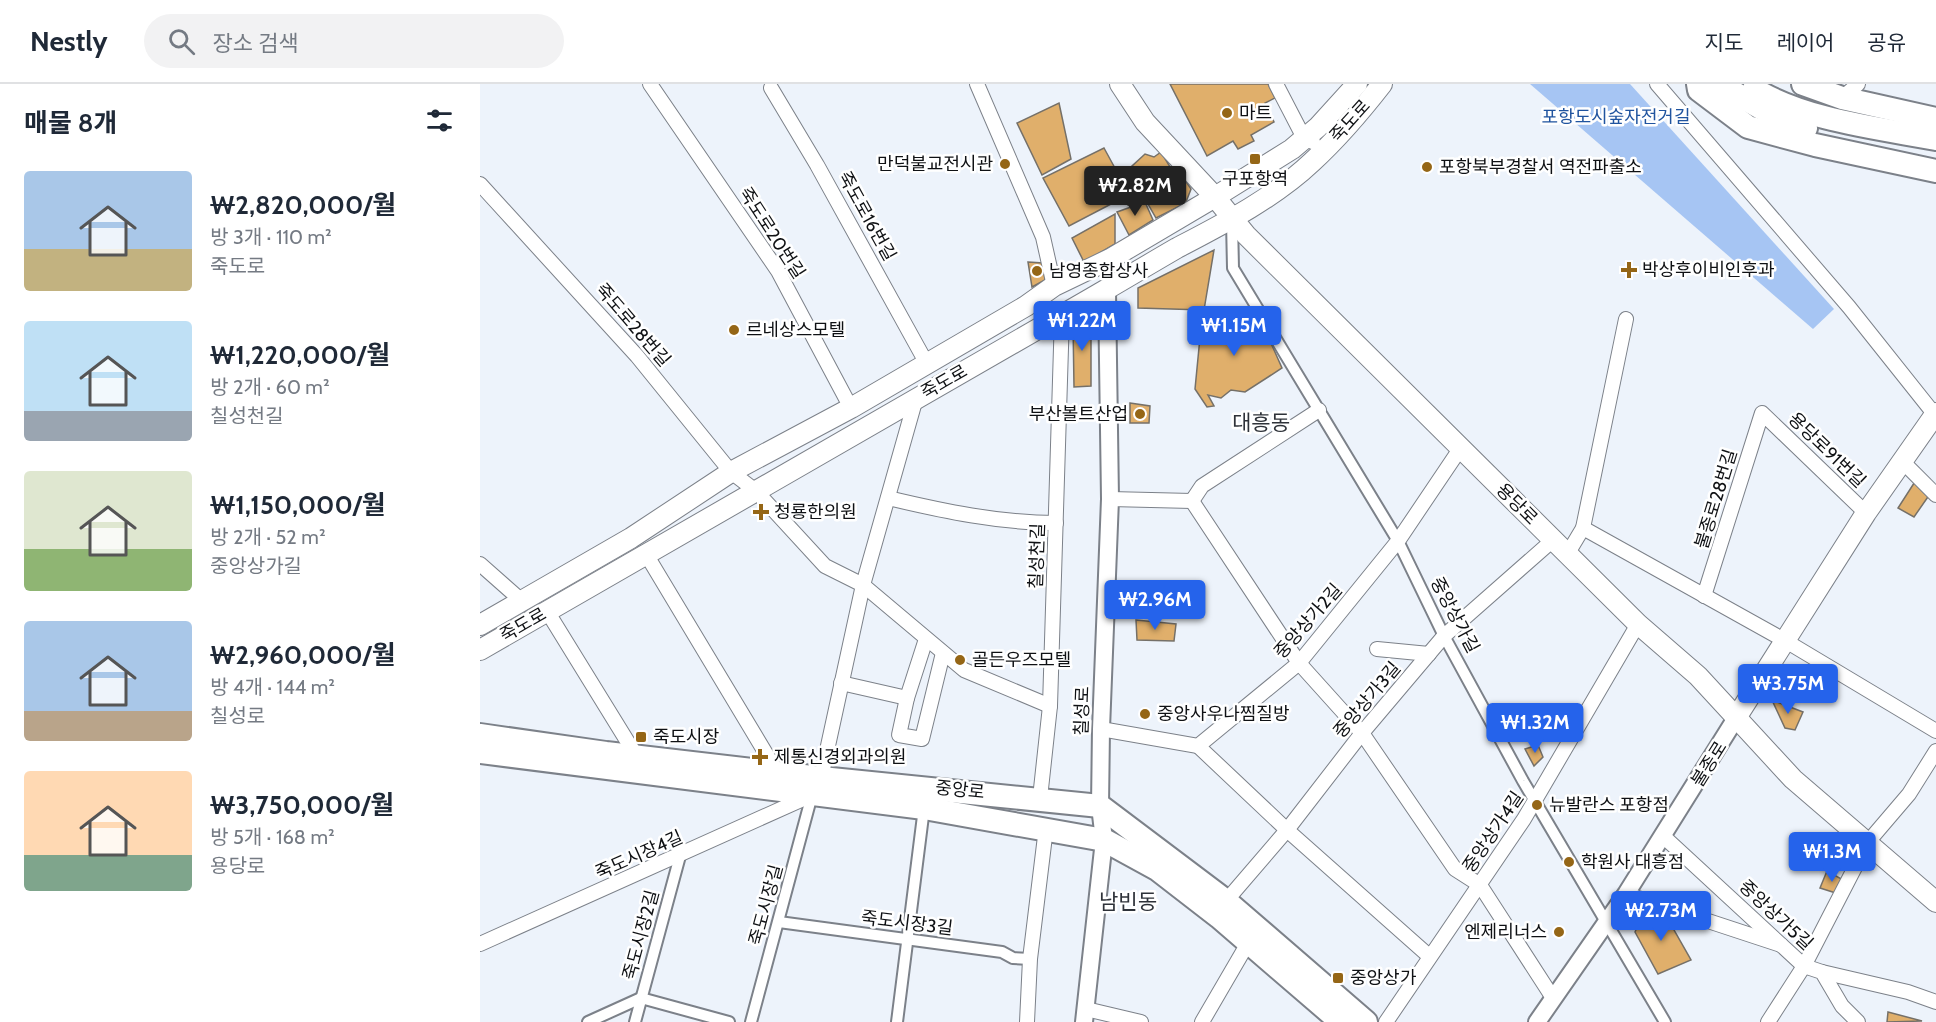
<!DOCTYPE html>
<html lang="ko">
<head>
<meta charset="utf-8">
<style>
  :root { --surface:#fff; --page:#f2f2f3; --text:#1f2937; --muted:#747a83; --line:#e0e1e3; --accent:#2563eb }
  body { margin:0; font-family:Cabin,"Noto Sans KR",sans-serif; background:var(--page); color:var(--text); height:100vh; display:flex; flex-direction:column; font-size:22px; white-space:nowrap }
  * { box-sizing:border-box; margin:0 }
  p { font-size:20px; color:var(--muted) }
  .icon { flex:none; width:33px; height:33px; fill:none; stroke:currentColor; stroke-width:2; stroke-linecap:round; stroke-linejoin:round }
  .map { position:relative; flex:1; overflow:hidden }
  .sheet { display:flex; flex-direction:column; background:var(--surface); width:480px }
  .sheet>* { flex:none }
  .price { position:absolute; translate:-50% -51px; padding:0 14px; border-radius:6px; background:var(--accent); color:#fff; font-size:20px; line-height:39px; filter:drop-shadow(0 2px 3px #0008) }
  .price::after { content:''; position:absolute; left:50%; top:36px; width:18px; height:14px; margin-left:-9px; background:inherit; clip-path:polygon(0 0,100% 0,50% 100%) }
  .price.selected { background:#222; color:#fff }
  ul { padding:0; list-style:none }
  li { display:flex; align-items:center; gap:18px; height:150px; padding:0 24px }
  li span { display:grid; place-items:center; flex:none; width:168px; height:120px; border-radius:6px; color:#555 }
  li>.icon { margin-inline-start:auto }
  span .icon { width:72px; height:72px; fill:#fffc; stroke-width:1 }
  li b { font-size:26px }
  h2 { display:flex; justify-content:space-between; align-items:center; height:72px; padding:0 24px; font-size:26px }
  header { display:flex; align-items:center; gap:36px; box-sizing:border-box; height:84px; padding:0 30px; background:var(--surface); border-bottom:2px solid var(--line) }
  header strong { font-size:28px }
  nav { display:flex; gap:33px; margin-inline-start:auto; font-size:21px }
  .search { width:420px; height:54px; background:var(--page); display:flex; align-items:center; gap:15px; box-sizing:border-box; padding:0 21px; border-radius:33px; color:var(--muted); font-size:22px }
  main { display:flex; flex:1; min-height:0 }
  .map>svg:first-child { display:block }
  .green { fill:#a6c5f3 }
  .building { fill:#e0af6b; stroke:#757068; stroke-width:1.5 }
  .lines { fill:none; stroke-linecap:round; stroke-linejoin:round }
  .pedestrian-casing { stroke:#7c8189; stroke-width:14 }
  .minor-casing { stroke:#7c8189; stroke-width:16 }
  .tertiary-casing { stroke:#7c8189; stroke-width:20 }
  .secondary-casing { stroke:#7c8189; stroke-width:22 }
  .primary-casing { stroke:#7c8189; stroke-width:26 }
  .pedestrian { stroke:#fff; stroke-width:10 }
  .minor { stroke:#fff; stroke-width:14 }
  .tertiary { stroke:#fff; stroke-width:16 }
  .secondary { stroke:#fff; stroke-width:20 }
  .primary { stroke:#fff; stroke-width:22 }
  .poi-dot { fill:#956616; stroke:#fff; stroke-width:2 }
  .labels { text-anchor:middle; stroke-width:5; stroke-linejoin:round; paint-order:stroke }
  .poi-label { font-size:18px; fill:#0f1114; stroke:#fff; text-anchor:start }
  .park-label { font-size:18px; fill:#20549f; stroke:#fff }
  .street-label { font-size:18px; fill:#0f1114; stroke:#fff }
  .quarter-label { font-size:21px; fill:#2e3239; stroke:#fff }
</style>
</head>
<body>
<header>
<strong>Nestly</strong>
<div class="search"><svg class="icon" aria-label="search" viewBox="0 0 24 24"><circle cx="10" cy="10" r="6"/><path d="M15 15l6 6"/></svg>장소 검색</div>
<nav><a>지도</a><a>레이어</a><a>공유</a></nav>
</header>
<main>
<section class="sheet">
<h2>매물 8개<svg class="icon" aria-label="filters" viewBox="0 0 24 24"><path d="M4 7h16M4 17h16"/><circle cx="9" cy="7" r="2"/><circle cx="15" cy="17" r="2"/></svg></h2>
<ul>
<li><span style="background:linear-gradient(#a9c7e8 65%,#c2b280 0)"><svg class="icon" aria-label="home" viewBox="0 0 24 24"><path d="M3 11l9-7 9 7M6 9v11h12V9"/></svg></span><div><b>₩2,820,000/월</b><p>방 3개 · 110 m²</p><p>죽도로</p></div></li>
<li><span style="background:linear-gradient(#bfe0f5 75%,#9aa5b1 0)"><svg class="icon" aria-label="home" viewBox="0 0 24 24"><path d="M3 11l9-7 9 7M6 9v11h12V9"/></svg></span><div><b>₩1,220,000/월</b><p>방 2개 · 60 m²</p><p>칠성천길</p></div></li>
<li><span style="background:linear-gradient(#dfe7d0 65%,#8fb573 0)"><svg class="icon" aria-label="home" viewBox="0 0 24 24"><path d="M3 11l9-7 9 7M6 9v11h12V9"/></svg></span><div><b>₩1,150,000/월</b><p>방 2개 · 52 m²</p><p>중앙상가길</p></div></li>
<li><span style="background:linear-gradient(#a9c7e8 75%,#b9a48a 0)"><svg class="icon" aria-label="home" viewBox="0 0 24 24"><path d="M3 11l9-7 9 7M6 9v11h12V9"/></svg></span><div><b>₩2,960,000/월</b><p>방 4개 · 144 m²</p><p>칠성로</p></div></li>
<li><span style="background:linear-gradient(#ffd9b3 70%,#7fa58c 0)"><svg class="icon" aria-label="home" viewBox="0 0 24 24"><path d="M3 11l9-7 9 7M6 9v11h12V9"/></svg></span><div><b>₩3,750,000/월</b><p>방 5개 · 168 m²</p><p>용당로</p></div></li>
</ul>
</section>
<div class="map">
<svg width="1456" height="938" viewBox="0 0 1456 938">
  <rect width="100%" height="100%" fill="#edf3fb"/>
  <path class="green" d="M1050,0H1150L1354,225L1333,245Z"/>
  <g class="building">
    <path d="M690,0H788L795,14L785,19L794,38L771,51L774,57L758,65L753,57L727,72Z"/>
    <path d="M579,19L591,75L562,91L537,39Z"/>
    <path d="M624,64L636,86L635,90L627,94L633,107V119L589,142L563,94Z"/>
    <path d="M681,68L698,96L671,115L651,83L665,70L674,73Z"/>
    <path d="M650,86L658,105L637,110L633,95L641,88Z"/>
    <path d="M705,96L711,105L706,118L702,120L694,104Z"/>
    <path d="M661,107L665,115L648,121L645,110Z"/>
    <path d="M692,107L700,122L676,134L668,120Z"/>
    <path d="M665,118L673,136L649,151L637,128Z"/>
    <path d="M635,130V160L604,178L592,154Z"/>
    <path d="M734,166L724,226L658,224V204Z"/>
    <path d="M548,178L563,179L565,196L552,203Z"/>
    <path d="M611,229V302L594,303L593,240Z"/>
    <path d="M778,230L802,284L765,308L751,306L741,314L728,311L734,322L727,323L715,305L721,243L734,236Z"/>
    <path d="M650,319L670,322L669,339H650Z"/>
    <path d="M1438,393L1452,407L1434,433L1418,424Z"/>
    <path d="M656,536L696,540L694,557L657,556Z"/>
    <path d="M1292,616L1323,628L1315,646L1305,644Z"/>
    <path d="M1058,661L1063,673L1054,682L1045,665Z"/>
    <path d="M1347,787L1365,797L1359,810L1340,804Z"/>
    <path d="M1165,826L1186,832L1211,876L1178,890L1155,848Z"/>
    <path d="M1408,928L1442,937L1407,938Z"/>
  </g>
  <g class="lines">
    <defs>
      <g id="pedestrian">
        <path d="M752,137L753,184L918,457L964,552L1043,697L1185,938"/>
        <path d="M299,838L522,868L533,874L550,875"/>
        <path d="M108,938L161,914L249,938"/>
        <path d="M155,938L200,772"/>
        <path d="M271,938L332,711"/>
        <path d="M417,938L444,724"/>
      </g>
      <g id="minor">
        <path d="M170,0L298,187L371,324"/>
        <path d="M497,0L563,153L574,202"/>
        <path d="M796,0L824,54L833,58"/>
        <path d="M1177,0L1369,223L1455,331"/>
        <path d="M291,4L337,81L447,280"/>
        <path d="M1362,14L1378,0"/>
        <path d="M0,100L157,272L251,388L276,407L345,482L383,501L484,586L570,622"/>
        <path d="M1423,378L1456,411"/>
        <path d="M408,414C463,427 519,439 576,439"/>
        <path d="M630,415L712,417L722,402L839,326"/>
        <path d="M712,417L819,579L882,649L975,785L1000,801L1073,914"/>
        <path d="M1103,444L1304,556L1456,647"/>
        <path d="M1088,469L1103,444L1146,235"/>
        <path d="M166,470L297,688"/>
        <path d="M0,480L43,518"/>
        <path d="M1224,512L1282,329L1386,429"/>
        <path d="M67,527L157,673"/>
        <path d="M897,565L949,570"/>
        <path d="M361,599L427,614L419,651L442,655L463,569"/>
        <path d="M427,614L446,555"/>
        <path d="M621,645L718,662L819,579L918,457L980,365"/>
        <path d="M718,662L807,746L949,872"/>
        <path d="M341,694L383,501L436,314"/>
        <path d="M560,714L570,622L582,231"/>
        <path d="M1183,752L1324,882L1342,888L1362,922L1378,938"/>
        <path d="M1146,810L1301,861"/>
        <path d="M746,817L807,746L882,649L964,552L1073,456"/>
        <path d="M0,860L332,711"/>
        <path d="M1342,888L1428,908L1456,918"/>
        <path d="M606,925L661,938"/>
        <path d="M547,938L550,875L566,744"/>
        <path d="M722,938L768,859"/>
        <path d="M906,938L1044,735L1158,540"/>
        <path d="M1288,938L1324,882L1388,758L1429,710L1456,667"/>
      </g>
      <g id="tertiary">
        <path d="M604,938L624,756L620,722L621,645L630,415L627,207"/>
        <path d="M1057,938L1146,810L1256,634"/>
      </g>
      <g id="secondary">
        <path d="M640,0L665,38L735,113L766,151L1158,540L1218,592L1313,695L1456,818"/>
        <path d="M0,541L151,454L251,388L371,324L546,222L574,202L630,175L735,113L812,65L838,43L877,0"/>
        <path d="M0,566L582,231C621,209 659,186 697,164C743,140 794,114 832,78C858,54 881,27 902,0"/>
        <path d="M1256,634L1386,429L1456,329"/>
      </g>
      <g id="primary">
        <path d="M1218,0L1219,6L1268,43L1335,61L1456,87"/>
        <path d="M1239,0L1307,39L1326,44"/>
        <path d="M1323,0L1362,14L1456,35"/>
        <path d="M1274,5C1324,36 1398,44 1456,55"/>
        <path d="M0,651L126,669L341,694L620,722L746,817L886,938"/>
        <path d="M0,668L444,724L624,756L677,785L739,833L861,938"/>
      </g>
    </defs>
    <use href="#pedestrian" class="pedestrian-casing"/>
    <use href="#minor" class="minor-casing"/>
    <use href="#tertiary" class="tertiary-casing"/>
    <use href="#secondary" class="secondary-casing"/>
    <use href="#primary" class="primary-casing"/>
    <use href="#pedestrian" class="pedestrian"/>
    <use href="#minor" class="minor"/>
    <use href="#tertiary" class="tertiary"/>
    <use href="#secondary" class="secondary"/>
    <use href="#primary" class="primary"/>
  </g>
  <g class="poi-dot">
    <circle cx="747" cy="29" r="6"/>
    <rect x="769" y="69" width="12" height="12" rx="3"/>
    <circle cx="525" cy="80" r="6"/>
    <circle cx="947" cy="83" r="6"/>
    <path d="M1146 177h6v6h6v6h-6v6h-6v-6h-6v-6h6z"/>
    <circle cx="557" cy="187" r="6"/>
    <circle cx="254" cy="246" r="6"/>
    <circle cx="660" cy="330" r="6"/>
    <path d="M278 419h6v6h6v6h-6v6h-6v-6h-6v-6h6z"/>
    <circle cx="480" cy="576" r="6"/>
    <circle cx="665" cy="630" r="6"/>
    <rect x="155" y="647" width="12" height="12" rx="3"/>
    <path d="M277 664h6v6h6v6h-6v6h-6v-6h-6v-6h6z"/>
    <circle cx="1057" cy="721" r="6"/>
    <circle cx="1089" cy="778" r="6"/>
    <circle cx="1079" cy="848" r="6"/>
    <rect x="852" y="888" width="12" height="12" rx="3"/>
  </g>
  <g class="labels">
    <g class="poi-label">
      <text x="759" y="35">마트</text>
      <text x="513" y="86" text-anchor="end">만덕불교전시관</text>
      <text x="959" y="89">포항북부경찰서 역전파출소</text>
      <text x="775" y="101" text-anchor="middle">구포항역</text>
      <text x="1162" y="192">박상후이비인후과</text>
      <text x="569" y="193">남영종합상사</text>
      <text x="266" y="252">르네상스모텔</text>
      <text x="648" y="336" text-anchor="end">부산볼트산업</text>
      <text x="294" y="434">청룡한의원</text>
      <text x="492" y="582">골든우즈모텔</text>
      <text x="677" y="636">중앙사우나찜질방</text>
      <text x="173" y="659">죽도시장</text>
      <text x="294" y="679">제통신경외과의원</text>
      <text x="1069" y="727">뉴발란스 포항점</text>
      <text x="1101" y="784">학원사 대흥점</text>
      <text x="1067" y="854" text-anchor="end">엔제리너스</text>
      <text x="870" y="900">중앙상가</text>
    </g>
    <g class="park-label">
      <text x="1136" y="39">포항도시숲자전거길</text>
    </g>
    <g class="street-label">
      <text transform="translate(870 37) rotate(-48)" y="6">죽도로</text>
      <text transform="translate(387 132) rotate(61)" y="6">죽도로16번길</text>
      <text transform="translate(292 149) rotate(57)" y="6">죽도로20번길</text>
      <text transform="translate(153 241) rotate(49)" y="6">죽도로28번길</text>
      <text transform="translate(464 298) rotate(-30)" y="6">죽도로</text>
      <text transform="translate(1347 366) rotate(44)" y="6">용당로91번길</text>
      <text transform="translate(1236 415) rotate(-73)" y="6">불종로28번길</text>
      <text transform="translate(1037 420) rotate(45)" y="6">용당로</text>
      <text transform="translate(557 472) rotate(-88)" y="6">칠성천길</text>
      <text transform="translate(975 531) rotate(62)" y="6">중앙상가길</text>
      <text transform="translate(828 537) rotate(-49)" y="6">중앙상가2길</text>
      <text transform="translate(43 541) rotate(-30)" y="6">죽도로</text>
      <text transform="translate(887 616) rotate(-50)" y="6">중앙상가3길</text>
      <text transform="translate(602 627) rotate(-88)" y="6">칠성로</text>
      <text transform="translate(1229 680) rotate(-58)" y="6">불종로</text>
      <text transform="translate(480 706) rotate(6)" y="6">중앙로</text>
      <text transform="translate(1013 748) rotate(-56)" y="6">중앙상가4길</text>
      <text transform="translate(159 771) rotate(-24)" y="6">죽도시장4길</text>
      <text transform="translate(286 821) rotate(-75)" y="6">죽도시장길</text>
      <text transform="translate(1296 831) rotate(43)" y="6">중앙상가5길</text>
      <text transform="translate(427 839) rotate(7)" y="6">죽도시장3길</text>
      <text transform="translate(161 851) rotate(-75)" y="6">죽도시장2길</text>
    </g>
    <g class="quarter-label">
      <text x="781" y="346">대흥동</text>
      <text x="648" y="825">남빈동</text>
    </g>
  </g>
</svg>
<b class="price selected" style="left:655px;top:133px">₩2.82M</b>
<b class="price" style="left:602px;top:268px">₩1.22M</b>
<b class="price" style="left:754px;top:273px">₩1.15M</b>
<b class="price" style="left:675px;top:547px">₩2.96M</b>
<b class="price" style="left:1308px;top:631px">₩3.75M</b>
<b class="price" style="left:1055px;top:670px">₩1.32M</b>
<b class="price" style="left:1352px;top:799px">₩1.3M</b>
<b class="price" style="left:1181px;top:858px">₩2.73M</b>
</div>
</main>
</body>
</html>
